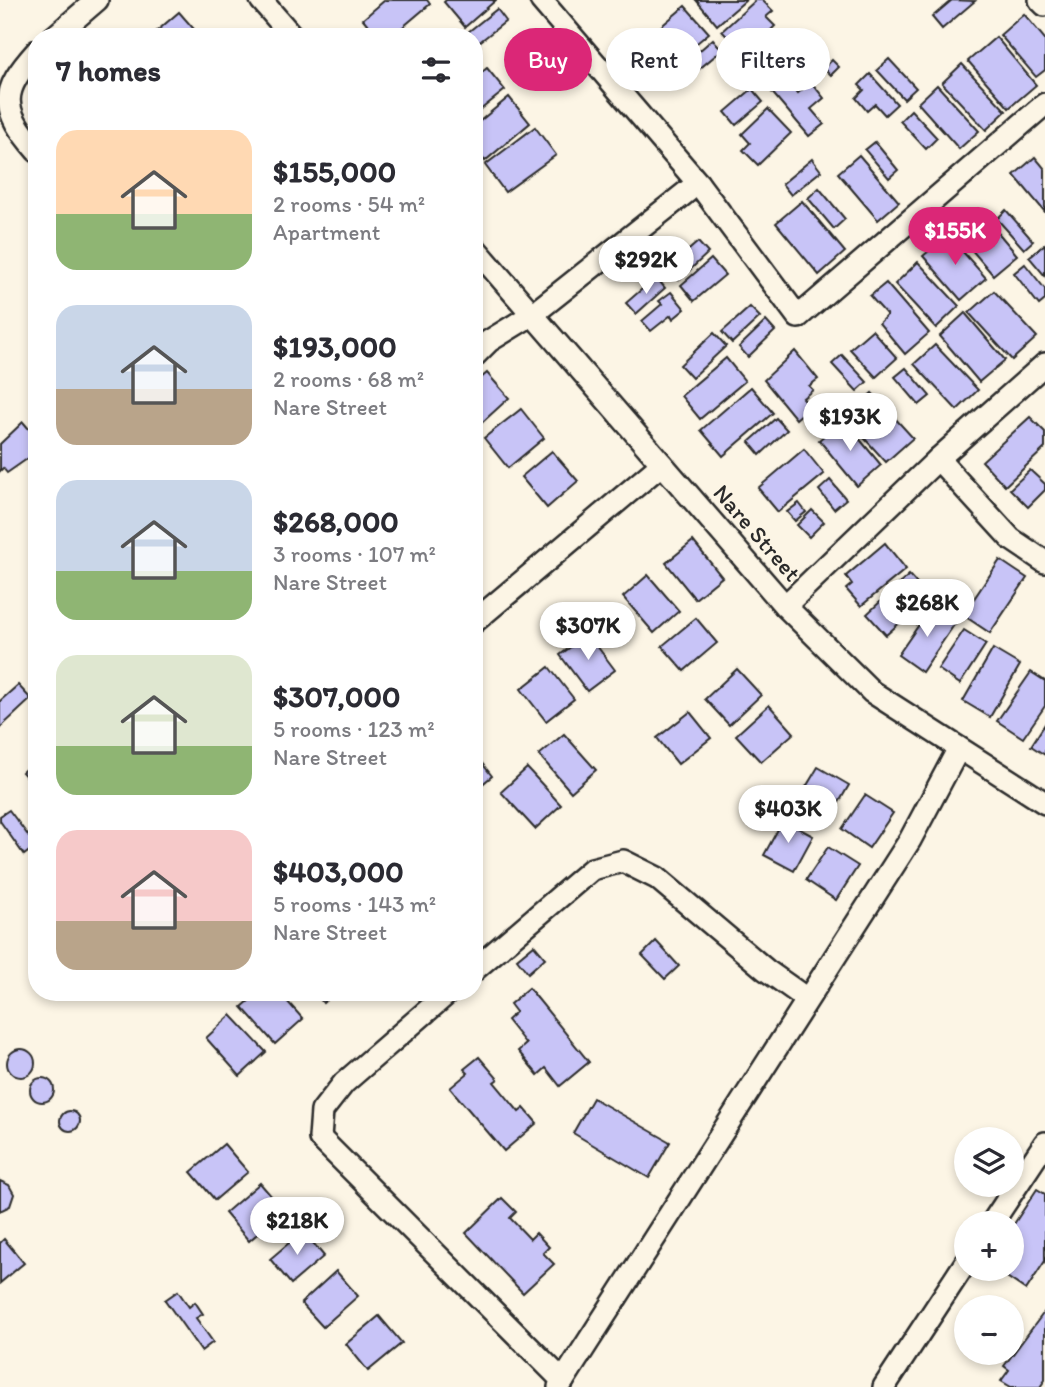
<!DOCTYPE html>
<html lang="en">
<head>
<meta charset="utf-8">
<style>
  :root { --surface:#fff; --page:#f2f2f3; --text:#2b2b33; --muted:#7c7c81; --accent:#db2777 }
  body { margin:0; font-family:Itim,sans-serif; background:var(--page); color:var(--text); height:100vh; display:flex; flex-direction:column; font-size:26px; white-space:nowrap }
  * { box-sizing:border-box; margin:0 }
  p { font-size:23px; color:var(--muted) }
  .icon { flex:none; width:38px; height:38px; fill:none; stroke:currentColor; stroke-width:2; stroke-linecap:round; stroke-linejoin:round }
  .map { position:relative; flex:1; overflow:hidden }
  .details { position:absolute; left:28px; top:28px; width:455px; height:973px; display:flex; flex-direction:column; background:var(--surface); border-radius:28px; box-shadow:0 4px 10px #0003 }
  .details>* { flex:none }
  .guide { position:absolute; left:504px; top:28px; width:436px; height:63px; display:flex; gap:14px }
  .controls { position:absolute; left:954px; top:1127px; display:grid; gap:14px }
  .controls a { display:grid; place-items:center; width:70px; height:70px; border-radius:50%; background:var(--surface); box-shadow:0 4px 10px #0003; font-size:35px }
  .price { position:absolute; translate:-50% -60px; padding:0 16px; border-radius:24px; background:#fff; color:#222; font-size:23px; line-height:46px; filter:drop-shadow(0 2px 4px #0008) }
  .price::after { content:''; position:absolute; left:50%; top:42px; width:21px; height:16px; margin-left:-10px; background:inherit; clip-path:polygon(0 0,100% 0,50% 100%) }
  .price.selected { background:var(--accent); color:#fff }
  ul { padding:0; list-style:none }
  li { display:flex; align-items:center; gap:21px; height:175px; padding:0 28px }
  li span { display:grid; place-items:center; flex:none; width:196px; height:140px; border-radius:21px; color:#555 }
  li>.icon { margin-inline-start:auto }
  span .icon { width:84px; height:84px; fill:#fffc; stroke-width:1 }
  li b { font-size:30px }
  h2 { display:flex; justify-content:space-between; align-items:center; height:84px; padding:0 28px; font-size:30px }
  .chip { padding:0 24px; border-radius:32px; background:var(--surface); box-shadow:0 4px 10px #0003; font-size:24px; line-height:63px }
  .chip.selected { background:var(--accent); color:#fff }
  .map>svg:first-child { display:block }
  .building { fill:#c8c4f7; stroke:#2b2b2b; stroke-width:2 }
  .lines { fill:none; stroke-linecap:round; stroke-linejoin:round }
  .street-casing { stroke:#2b2b2b; stroke-width:26 }
  .street { stroke:#fcf5e5; stroke-width:21 }
  .labels { text-anchor:middle; stroke-width:5; stroke-linejoin:round; paint-order:stroke }
  .street-label { font-size:24px; fill:#2b2b2b; stroke:#fcf5e5 }
</style>
</head>
<body>
<div class="map">
<svg width="1045" height="1387" viewBox="0 0 1045 1387">
  <rect width="100%" height="100%" fill="#fcf5e5"/>
  <filter id="ink" filterUnits="userSpaceOnUse"><feTurbulence type="fractalNoise" baseFrequency=".0143" numOctaves="2"/><feDisplacementMap in="SourceGraphic" scale="14" xChannelSelector="R" yChannelSelector="G"/><feConvolveMatrix kernelMatrix="1 2 1 2 8 2 1 2 1" color-interpolation-filters="sRGB"/></filter>
  <g filter="url(#ink)">
    <g class="building">
      <path d="M385,0H427L430,4L391,37H378L363,19Z"/>
      <path d="M446,0H496L465,27L444,2Z"/>
      <path d="M696,0H746L717,25Z"/>
      <path d="M756,0H762L773,11L766,17L775,26L766,35L778,48L772,54L776,58L760,73L722,31Z"/>
      <path d="M952,0L975,1L942,29L932,17Z"/>
      <path d="M685,6L709,33L661,73L638,46Z"/>
      <path d="M497,9L506,21L477,44L474,37L468,32Z"/>
      <path d="M179,12L200,36L150,37Z"/>
      <path d="M1024,14L1045,39V70L1036,77L1000,35Z"/>
      <path d="M996,37L1036,85L1009,108L968,61Z"/>
      <path d="M713,39L722,50L693,74L684,64Z"/>
      <path d="M889,59L916,88L904,99L877,70Z"/>
      <path d="M832,60L839,67L831,75L824,68Z"/>
      <path d="M962,64L1006,111L986,130L942,83Z"/>
      <path d="M487,68L505,90L474,115V79Z"/>
      <path d="M779,71L798,93L811,82L824,98L811,109L824,124L809,136L765,84Z"/>
      <path d="M870,74L897,104L885,115L875,104L867,111L856,98L864,90L859,85Z"/>
      <path d="M937,85L979,131L959,149L918,103Z"/>
      <path d="M752,89L763,102L736,125L725,112Z"/>
      <path d="M509,97L530,123L485,161L474,149V126Z"/>
      <path d="M768,109L791,133L758,165L743,150L750,143L742,134Z"/>
      <path d="M911,110L937,138L926,149L900,121Z"/>
      <path d="M535,127L556,155L505,192L485,165Z"/>
      <path d="M875,142L898,170L889,178L865,150Z"/>
      <path d="M859,155L899,202L878,220L838,173Z"/>
      <path d="M1035,157L1045,169V212L1014,175Z"/>
      <path d="M812,159L821,171L791,195L782,184Z"/>
      <path d="M819,188L845,219L834,229L808,198Z"/>
      <path d="M802,201L845,252L819,275L776,223Z"/>
      <path d="M978,209L1017,255L993,275L954,229Z"/>
      <path d="M1006,210L1033,241L1024,249L997,219Z"/>
      <path d="M948,235L986,278L961,300L923,256Z"/>
      <path d="M698,242L708,253L679,280L668,268Z"/>
      <path d="M1045,244V276L1029,257Z"/>
      <path d="M711,259L725,275L694,301L681,285Z"/>
      <path d="M918,262L959,306L936,328L895,284Z"/>
      <path d="M1025,264L1045,289V300L1039,305L1014,273Z"/>
      <path d="M656,277L665,288L636,314L626,303Z"/>
      <path d="M886,283L929,333L905,354L879,323L887,315L870,296Z"/>
      <path d="M994,291L1037,337L1012,360L969,313Z"/>
      <path d="M671,292L685,309L673,319L671,315L651,331L642,321L662,304L659,301Z"/>
      <path d="M750,307L760,317L732,343L722,332Z"/>
      <path d="M965,313L1005,360L979,382L940,336Z"/>
      <path d="M766,321L775,331L748,357L739,347Z"/>
      <path d="M872,330L897,358L876,377L850,349Z"/>
      <path d="M714,333L726,346L692,378L680,365Z"/>
      <path d="M935,345L978,390L957,410L914,364Z"/>
      <path d="M795,351L818,379L809,386L813,390L803,398L810,407L796,419L764,380Z"/>
      <path d="M842,355L867,382L857,391L832,364Z"/>
      <path d="M726,358L745,381L700,419L681,396Z"/>
      <path d="M906,368L930,396L919,405L895,377Z"/>
      <path d="M487,373L509,398L476,428L474,384Z"/>
      <path d="M751,387L773,413L723,456L701,430Z"/>
      <path d="M872,393L913,438L886,462L845,417Z"/>
      <path d="M521,409L544,438L508,468L484,438Z"/>
      <path d="M1030,417L1045,432V448L1005,486L982,461Z"/>
      <path d="M776,418L787,430L760,455L749,442Z"/>
      <path d="M843,419L881,465L857,486L819,440Z"/>
      <path d="M23,422L36,437L37,452L7,473L3,468L0,471V444Z"/>
      <path d="M804,449L824,474L778,512L758,488Z"/>
      <path d="M552,451L578,481L547,508L521,477Z"/>
      <path d="M1030,470L1045,484V490L1028,507L1010,489Z"/>
      <path d="M830,480L846,499L834,509L819,490Z"/>
      <path d="M799,503L806,512L795,521L787,512Z"/>
      <path d="M812,510L824,522L809,537L797,525Z"/>
      <path d="M693,541L722,577L695,599L666,563Z"/>
      <path d="M885,543L906,569L861,606L846,589L852,584L846,576Z"/>
      <path d="M1000,560L1027,578L990,633L963,615Z"/>
      <path d="M648,575L679,611L654,633L623,597Z"/>
      <path d="M909,575L929,597L886,635L867,614Z"/>
      <path d="M932,606L956,622L922,672L898,655Z"/>
      <path d="M696,618L717,643L684,671L662,646Z"/>
      <path d="M964,630L986,644L960,684L938,669Z"/>
      <path d="M588,634L615,670L587,691L560,655Z"/>
      <path d="M993,649L1020,665L990,717L963,701Z"/>
      <path d="M549,667L574,699L546,721L521,689Z"/>
      <path d="M737,669L761,695L729,725L705,699Z"/>
      <path d="M1031,672L1045,681V706L1023,738L997,721Z"/>
      <path d="M18,685L31,699L0,728V701Z"/>
      <path d="M769,705L794,733L761,762L736,735Z"/>
      <path d="M690,712L711,738L678,764L657,738Z"/>
      <path d="M1045,724V755L1031,746Z"/>
      <path d="M564,734L596,770L571,792L539,755Z"/>
      <path d="M474,753L492,776L474,791Z"/>
      <path d="M31,764L37,772L28,779L22,772Z"/>
      <path d="M818,767L849,785L829,820L797,802Z"/>
      <path d="M527,768L561,805L535,829L501,792Z"/>
      <path d="M865,795L893,813L869,848L842,829Z"/>
      <path d="M9,810L36,846L24,855L0,821V816Z"/>
      <path d="M783,820L813,836L794,871L764,855Z"/>
      <path d="M828,847L858,866L836,900L806,880Z"/>
      <path d="M656,941L679,966L665,979L642,955Z"/>
      <path d="M534,945L545,958L528,973L517,959Z"/>
      <path d="M529,988L589,1062L560,1086L546,1068L538,1075L518,1051L526,1044L507,1020L516,1012L510,1004Z"/>
      <path d="M259,992H279L303,1019L275,1044L242,1007Z"/>
      <path d="M315,992H336L323,1003Z"/>
      <path d="M231,1015L266,1052L240,1076L206,1038Z"/>
      <circle cx="21" cy="1063" r="14"/>
      <path d="M479,1057L498,1079L494,1082L519,1112L524,1108L537,1123L504,1151L450,1088L468,1073L464,1069Z"/>
      <circle cx="42" cy="1090" r="12"/>
      <path d="M593,1098L670,1142L649,1178L573,1133Z"/>
      <circle cx="70" cy="1121" r="10"/>
      <path d="M224,1144L248,1172L215,1200L191,1172Z"/>
      <path d="M0,1181L9,1185L14,1194L10,1206L0,1211Z"/>
      <path d="M260,1183L284,1211L249,1241L225,1213Z"/>
      <path d="M1037,1189L1045,1194V1261L1026,1290L995,1269H1012V1227Z"/>
      <path d="M502,1198L516,1212L510,1218L530,1239L536,1233L549,1247L543,1253L554,1264L523,1293L466,1233Z"/>
      <path d="M303,1231L324,1256L291,1284L270,1259Z"/>
      <path d="M4,1239L24,1263L0,1283V1243Z"/>
      <path d="M336,1271L358,1296L323,1327L301,1303Z"/>
      <path d="M178,1291L189,1307L195,1302L203,1314L196,1318L213,1342L201,1351L165,1300Z"/>
      <path d="M1045,1311V1380L1040,1387H1011L1001,1381L1009,1370L1004,1366Z"/>
      <path d="M379,1316L402,1343L368,1371L346,1344Z"/>
    </g>
    <g class="lines">
      <defs>
        <g id="street">
          <path d="M261,0L293,37"/>
          <path d="M541,0L698,183L798,317L1045,104"/>
          <path d="M1040,0L1045,5"/>
          <path d="M54,37L97,0"/>
          <path d="M37,51C0,92 0,108 37,151"/>
          <path d="M474,247L785,606L872,692L1045,803"/>
          <path d="M474,356L489,341L533,314L698,183"/>
          <path d="M938,459L1011,539L1045,562"/>
          <path d="M785,606L938,459L1045,364"/>
          <path d="M474,622L662,464"/>
          <path d="M474,970L592,869L623,861L657,878L766,970L807,999"/>
          <path d="M449,992L344,1083L322,1111L320,1138L563,1381"/>
          <path d="M992,1223L1045,1143"/>
          <path d="M559,1387L910,840L959,748"/>
          <path d="M884,1387L966,1262"/>
        </g>
      </defs>
      <use href="#street" class="street-casing"/>
      <use href="#street" class="street"/>
    </g>
  </g>
  <g class="labels">
    <g class="street-label">
      <text transform="translate(757 533) rotate(49)" y="8">Nare Street</text>
    </g>
  </g>
</svg>
<div class="controls">
<a><svg class="icon" aria-label="layers" viewBox="0 0 24 24"><path d="M12 4l9 5-9 5-9-5zM3 14l9 5 9-5"/></svg></a>
<a>+</a>
<a>−</a>
</div>
<b class="price selected" style="left:955px;top:267px">$155K</b>
<b class="price" style="left:646px;top:296px">$292K</b>
<b class="price" style="left:850px;top:453px">$193K</b>
<b class="price" style="left:927px;top:639px">$268K</b>
<b class="price" style="left:588px;top:662px">$307K</b>
<b class="price" style="left:788px;top:845px">$403K</b>
<b class="price" style="left:297px;top:1257px">$218K</b>
<div class="guide">
<a class="chip selected">Buy</a>
<a class="chip">Rent</a>
<a class="chip">Filters</a>
</div>
<section class="details">
<h2>7 homes<svg class="icon" aria-label="filters" viewBox="0 0 24 24"><path d="M4 7h16M4 17h16"/><circle cx="9" cy="7" r="2"/><circle cx="15" cy="17" r="2"/></svg></h2>
<ul>
<li><span style="background:linear-gradient(#ffd9b3 60%,#8fb573 0)"><svg class="icon" aria-label="home" viewBox="0 0 24 24"><path d="M3 11l9-7 9 7M6 9v11h12V9"/></svg></span><div><b>$155,000</b><p>2 rooms · 54 m²</p><p>Apartment</p></div></li>
<li><span style="background:linear-gradient(#c9d6e8 60%,#b9a48a 0)"><svg class="icon" aria-label="home" viewBox="0 0 24 24"><path d="M3 11l9-7 9 7M6 9v11h12V9"/></svg></span><div><b>$193,000</b><p>2 rooms · 68 m²</p><p>Nare Street</p></div></li>
<li><span style="background:linear-gradient(#c9d6e8 65%,#8fb573 0)"><svg class="icon" aria-label="home" viewBox="0 0 24 24"><path d="M3 11l9-7 9 7M6 9v11h12V9"/></svg></span><div><b>$268,000</b><p>3 rooms · 107 m²</p><p>Nare Street</p></div></li>
<li><span style="background:linear-gradient(#dfe7d0 65%,#8fb573 0)"><svg class="icon" aria-label="home" viewBox="0 0 24 24"><path d="M3 11l9-7 9 7M6 9v11h12V9"/></svg></span><div><b>$307,000</b><p>5 rooms · 123 m²</p><p>Nare Street</p></div></li>
<li><span style="background:linear-gradient(#f6c9c9 65%,#b9a48a 0)"><svg class="icon" aria-label="home" viewBox="0 0 24 24"><path d="M3 11l9-7 9 7M6 9v11h12V9"/></svg></span><div><b>$403,000</b><p>5 rooms · 143 m²</p><p>Nare Street</p></div></li>
</ul>
</section>
</div>
</body>
</html>
